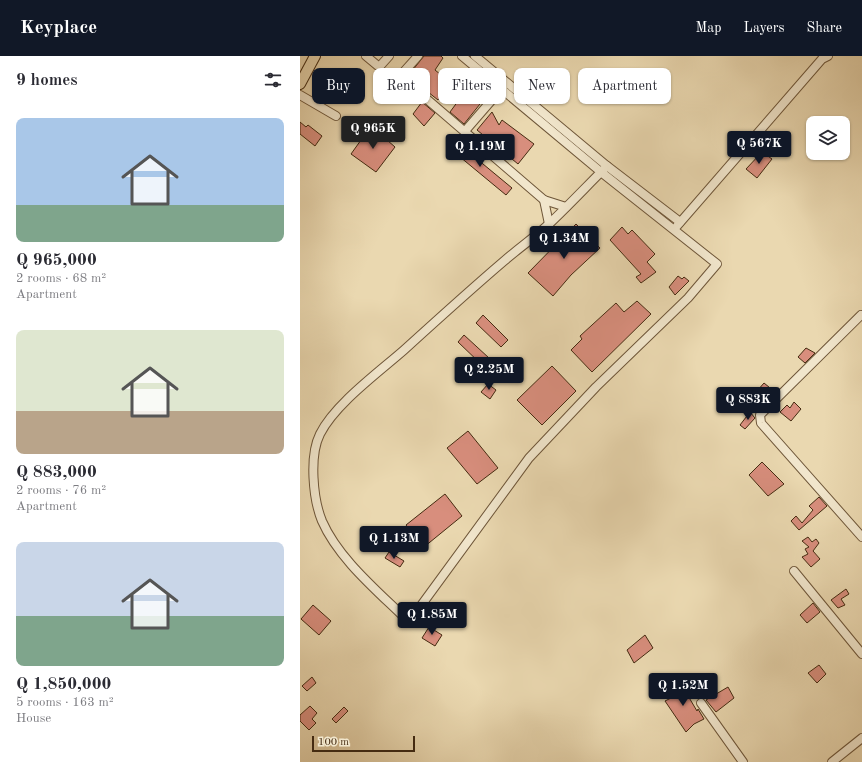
<!DOCTYPE html>
<html lang="en">
<head>
<meta charset="utf-8">
<style>
  :root { --surface:#fff; --page:#f7f7f7; --text:#2b2b33; --muted:#7c7c81; --accent:#111827 }
  body { margin:0; font-family:"Old Standard TT",serif; background:var(--page); color:var(--text); height:100vh; display:flex; flex-direction:column; font-size:15px; white-space:nowrap }
  * { box-sizing:border-box; margin:0 }
  p { font-size:13px; color:var(--muted) }
  .icon { flex:none; width:22px; height:22px; fill:none; stroke:currentColor; stroke-width:2; stroke-linecap:round; stroke-linejoin:round }
  .map { position:relative; flex:1; overflow:hidden }
  .sheet { display:flex; flex-direction:column; background:var(--surface); width:300px }
  .sheet>* { flex:none }
  .hud { position:absolute; left:12px; top:12px; width:380px; height:36px; display:flex; gap:8px }
  .tools { position:absolute; left:506px; top:60px; display:grid; gap:8px }
  .tools a { display:grid; place-items:center; width:44px; height:44px; border-radius:8px; background:var(--surface); box-shadow:0 1px 3px #0004; font-size:20px }
  .scale { position:absolute; left:12px; bottom:10px; width:103px; box-sizing:border-box; padding-left:4px; border:2px solid #452b11; border-top:0; font-size:11px; line-height:14px; white-space:nowrap; color:#452b11; -webkit-text-stroke:3px #f1e6cc; paint-order:stroke }
  .price { position:absolute; translate:-50% -34px; padding:0 9px; border-radius:4px; background:var(--accent); color:#fff; font-size:13px; line-height:26px; filter:drop-shadow(0 1px 2px #0008) }
  .price::after { content:''; position:absolute; left:50%; top:24px; width:12px; height:9px; margin-left:-6px; background:inherit; clip-path:polygon(0 0,100% 0,50% 100%) }
  .price.on { background:#222; color:#fff }
  ul { padding:0; list-style:none }
  li { display:grid; align-content:center; gap:8px; height:212px; padding:0 16px }
  li span { display:grid; place-items:center; height:124px; border-radius:8px; color:#555 }
  li>.icon { margin-inline-start:auto }
  span .icon { width:72px; height:72px; fill:#fffc; stroke-width:1 }
  li b { font-size:17px }
  h2 { display:flex; justify-content:space-between; align-items:center; height:48px; padding:0 16px; font-size:17px }
  .chip { padding:0 14px; border-radius:8px; background:var(--surface); box-shadow:0 1px 3px #0004; font-size:14px; line-height:36px }
  .chip.on { background:var(--accent); color:#fff }
  header { display:flex; align-items:center; gap:24px; box-sizing:border-box; height:56px; padding:0 20px; background:var(--accent); color:#fff }
  header strong { font-size:19px }
  nav { display:flex; gap:22px; margin-inline-start:auto; font-size:14px }
  main { display:flex; flex:1; min-height:0 }
  .map>svg:first-child { display:block }
  .building { fill:#d88e7d; stroke:#452b11 }
  .lines { fill:none; stroke-linecap:round; stroke-linejoin:round }
  .minor-casing { stroke:#6e5639; stroke-width:10 }
  .major-casing { stroke:#452b11; stroke-width:12 }
  .minor { stroke:#f1e6cc; stroke-width:8 }
  .major { stroke:#ead8b0; stroke-width:10 }
</style>
</head>
<body>
<header>
<strong>Keyplace</strong>
<nav><a>Map</a><a>Layers</a><a>Share</a></nav>
</header>
<main>
<section class="sheet">
<h2>9 homes<svg class="icon" aria-label="filters" viewBox="0 0 24 24"><path d="M4 7h16M4 17h16"/><circle cx="9" cy="7" r="2"/><circle cx="15" cy="17" r="2"/></svg></h2>
<ul>
<li><span style="background:linear-gradient(#a9c7e8 70%,#7fa58c 0)"><svg class="icon" aria-label="home" viewBox="0 0 24 24"><path d="M3 11l9-7 9 7M6 9v11h12V9"/></svg></span><div><b>Q 965,000</b><p>2 rooms · 68 m²</p><p>Apartment</p></div></li>
<li><span style="background:linear-gradient(#dfe7d0 65%,#b9a48a 0)"><svg class="icon" aria-label="home" viewBox="0 0 24 24"><path d="M3 11l9-7 9 7M6 9v11h12V9"/></svg></span><div><b>Q 883,000</b><p>2 rooms · 76 m²</p><p>Apartment</p></div></li>
<li><span style="background:linear-gradient(#c9d6e8 60%,#7fa58c 0)"><svg class="icon" aria-label="home" viewBox="0 0 24 24"><path d="M3 11l9-7 9 7M6 9v11h12V9"/></svg></span><div><b>Q 1,850,000</b><p>5 rooms · 163 m²</p><p>House</p></div></li>
</ul>
</section>
<div class="map">
<svg width="562" height="706" viewBox="0 0 562 706">
  <rect width="100%" height="100%" fill="#ead8b0"/>
  <filter id="stains"><feTurbulence type="fractalNoise" baseFrequency=".005" numOctaves="4"/><feColorMatrix values="0 0 0 0 .2 0 0 0 0 .09 0 0 0 0 .02 0 0 0 .5 -.17"/></filter>
  <radialGradient id="worn" r=".72"><stop offset=".6" stop-color="#630" stop-opacity="0"/><stop offset="1" stop-color="#630" stop-opacity=".3"/></radialGradient>
  <g class="building">
    <path d="M124,0H141L143,2L135,14L151,27L138,44L108,20Z"/>
    <path d="M159,13L188,38L164,68L150,56L164,37L149,24Z"/>
    <path d="M122,46L135,57L124,70L113,58Z"/>
    <path d="M192,56L199,69L202,64L234,88L218,108L177,74Z"/>
    <path d="M0,66L6,71L8,69L22,80L15,90L0,78Z"/>
    <path d="M71,70L95,91L76,116L51,98Z"/>
    <path d="M154,84L212,132L206,139L148,91Z"/>
    <path d="M462,96L472,103L457,122L446,113Z"/>
    <path d="M276,168L300,192L271,219L253,240L228,217Z"/>
    <path d="M322,171L328,178L332,174L355,198L347,206L356,216L341,227L336,221L341,218L310,184Z"/>
    <path d="M378,220L382,223L384,221L389,225L375,239L369,231Z"/>
    <path d="M337,245L351,258L292,316L271,294L282,283L280,280L316,247L324,256Z"/>
    <path d="M183,259L208,284L201,291L176,267Z"/>
    <path d="M164,279L189,302L182,309L158,286Z"/>
    <path d="M506,292L515,297L505,307L498,301Z"/>
    <path d="M252,310L276,335L242,369L217,344Z"/>
    <path d="M464,327L475,336L468,343L457,335Z"/>
    <path d="M188,328L196,334L190,343L181,336Z"/>
    <path d="M494,346L501,353L491,365L480,356L487,349L490,352Z"/>
    <path d="M450,356L455,362L445,373L440,369Z"/>
    <path d="M168,375L198,412L177,428L147,392Z"/>
    <path d="M462,406L484,428L468,440L449,419Z"/>
    <path d="M145,438L162,460L124,491L106,469Z"/>
    <path d="M519,441L527,450L499,474L491,465L496,460L502,467L513,454L509,450Z"/>
    <path d="M508,481L512,486L516,483L519,487L513,495L520,503L511,511L502,501L508,498L505,493L509,491L502,485Z"/>
    <path d="M89,496L104,505L100,511L85,502Z"/>
    <path d="M546,533L549,538L541,543L545,549L538,552L531,544Z"/>
    <path d="M513,547L520,556L507,567L500,559Z"/>
    <path d="M13,549L31,565L19,579L1,563Z"/>
    <path d="M129,571L142,579L135,590L122,582Z"/>
    <path d="M345,579L353,592L334,607L327,594Z"/>
    <path d="M519,609L526,618L517,627L508,617Z"/>
    <path d="M12,621L16,627L7,635L2,630Z"/>
    <path d="M378,623L397,655L398,653L404,663L394,668L386,676L365,645L375,640L367,633Z"/>
    <path d="M428,631L434,642L416,656L406,644Z"/>
    <path d="M10,650L17,657L12,663L16,667L9,674L0,665V659Z"/>
    <path d="M44,651L48,655L36,667L32,663Z"/>
  </g>
  <g class="lines">
    <defs>
      <g id="minor">
        <path d="M66,0L78,10H80L89,0"/>
        <path d="M118,0L100,20L244,144L266,151"/>
        <path d="M162,0L301,116L417,208L388,242L296,331L229,402L109,566C80,537 39,504 22,465C13,443 9,400 20,378C35,348 79,316 104,294C137,264 170,234 204,205C219,192 235,181 249,168C267,151 284,133 301,116L307,110"/>
        <path d="M175,0L307,110L380,166"/>
        <path d="M0,39L36,60"/>
        <path d="M165,75L204,30"/>
        <path d="M244,144L249,168"/>
        <path d="M377,170L522,3L528,0"/>
        <path d="M561,259L460,359L461,367L562,481"/>
        <path d="M494,515L562,598"/>
        <path d="M401,647L443,706"/>
        <path d="M532,706L562,682"/>
      </g>
      <path id="major" d="M0,28L15,0"/>
    </defs>
    <use href="#minor" class="minor-casing"/>
    <use href="#major" class="major-casing"/>
    <use href="#minor" class="minor"/>
    <use href="#major" class="major"/>
  </g>
  <rect width="100%" height="100%" filter="url(#stains)"/>
  <rect width="100%" height="100%" fill="url(#worn)"/>
</svg>
<div class="tools">
<a><svg class="icon" aria-label="layers" viewBox="0 0 24 24"><path d="M12 4l9 5-9 5-9-5zM3 14l9 5 9-5"/></svg></a>
</div>
<div class="scale">100 m</div>
<b class="price on" style="left:73px;top:94px">Q 965K</b>
<b class="price" style="left:459px;top:109px">Q 567K</b>
<b class="price" style="left:180px;top:112px">Q 1.19M</b>
<b class="price" style="left:264px;top:204px">Q 1.34M</b>
<b class="price" style="left:189px;top:335px">Q 2.25M</b>
<b class="price" style="left:448px;top:365px">Q 883K</b>
<b class="price" style="left:94px;top:504px">Q 1.13M</b>
<b class="price" style="left:132px;top:580px">Q 1.85M</b>
<b class="price" style="left:383px;top:651px">Q 1.52M</b>
<div class="hud">
<a class="chip on">Buy</a>
<a class="chip">Rent</a>
<a class="chip">Filters</a>
<a class="chip">New</a>
<a class="chip">Apartment</a>
</div>
</div>
</main>
</body>
</html>
